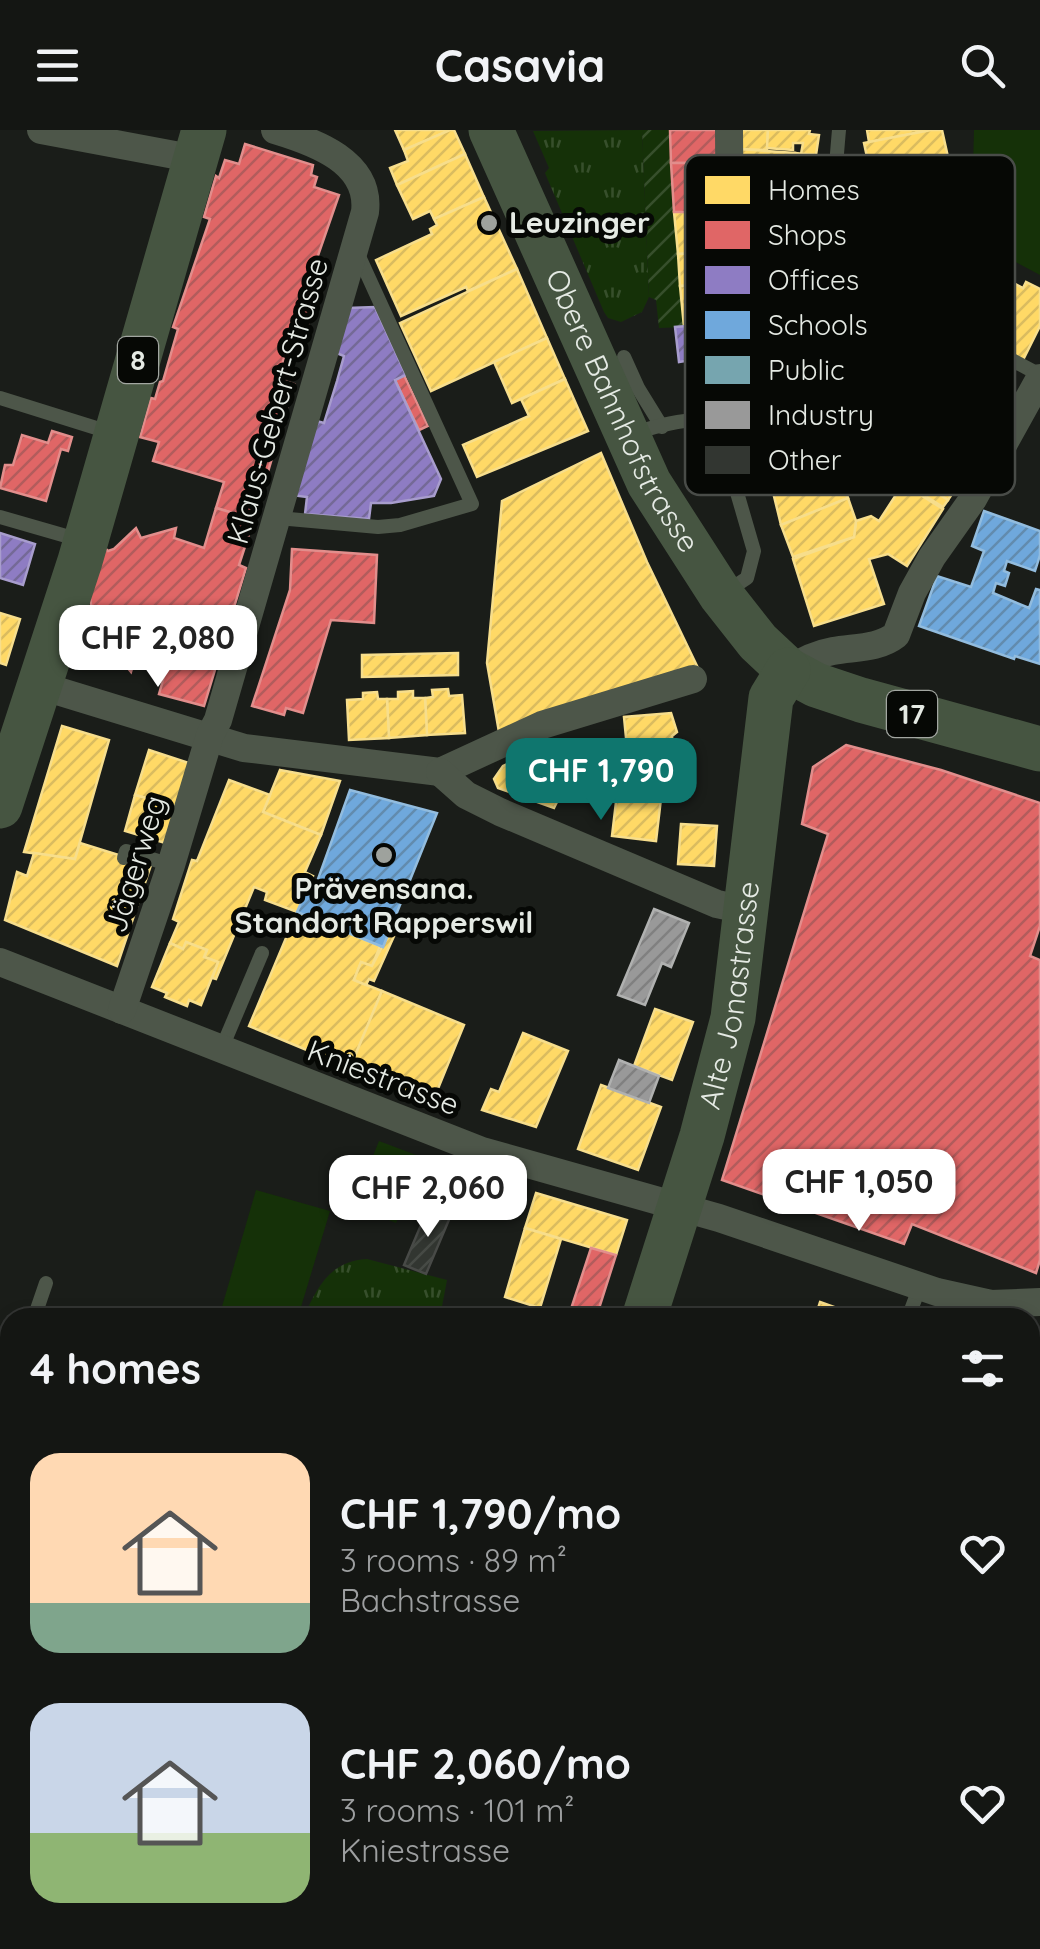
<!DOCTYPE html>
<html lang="en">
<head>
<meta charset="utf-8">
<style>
  :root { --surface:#141613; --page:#1d1f1c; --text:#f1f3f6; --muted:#9d9fa0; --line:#333533; --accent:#0f766e }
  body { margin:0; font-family:Quicksand,sans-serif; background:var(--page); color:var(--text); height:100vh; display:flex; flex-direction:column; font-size:38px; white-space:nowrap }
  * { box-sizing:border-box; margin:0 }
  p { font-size:32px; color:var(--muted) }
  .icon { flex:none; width:55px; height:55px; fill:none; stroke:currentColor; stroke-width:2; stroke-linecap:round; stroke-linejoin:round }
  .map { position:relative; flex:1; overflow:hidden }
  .panel { position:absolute; left:0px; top:1178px; width:1040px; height:642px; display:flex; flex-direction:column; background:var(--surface); border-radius:30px 30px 0 0; box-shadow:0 5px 15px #0003,0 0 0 2px var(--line) }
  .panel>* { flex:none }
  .price { position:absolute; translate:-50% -85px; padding:0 22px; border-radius:20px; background:#fff; color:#222; font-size:32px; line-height:65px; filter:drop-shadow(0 2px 5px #0008) }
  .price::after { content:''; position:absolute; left:50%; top:60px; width:30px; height:22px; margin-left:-15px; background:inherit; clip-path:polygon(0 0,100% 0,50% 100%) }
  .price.on { background:var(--accent); color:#fff }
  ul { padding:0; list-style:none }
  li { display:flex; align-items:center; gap:30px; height:250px; padding:0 30px }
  li span { display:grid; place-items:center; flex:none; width:280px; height:200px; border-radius:30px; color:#555 }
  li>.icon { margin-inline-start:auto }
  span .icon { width:120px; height:120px; fill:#fffc; stroke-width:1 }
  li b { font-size:42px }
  h2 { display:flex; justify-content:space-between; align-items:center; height:120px; padding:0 30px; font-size:42px }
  header { display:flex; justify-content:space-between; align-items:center; height:130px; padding:0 30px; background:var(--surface); font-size:45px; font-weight:700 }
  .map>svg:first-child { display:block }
  .grass { fill:url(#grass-tufts) }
  .garden { fill:url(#garden-furrows) }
  .pitch { fill:#153108 }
  .homes { fill:url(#homes-hatch); stroke:#f7de8c; stroke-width:2.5 }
  .shops { fill:url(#shops-hatch); stroke:#e28e8c; stroke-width:2.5 }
  .offices { fill:url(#offices-hatch); stroke:#a89dcd; stroke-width:2.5 }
  .schools { fill:url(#schools-hatch); stroke:#92bcde; stroke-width:2.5 }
  .public { fill:url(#public-hatch); stroke:#97babf; stroke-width:2.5 }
  .industry { fill:url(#industry-hatch); stroke:#b0b1b0; stroke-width:2.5 }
  .building { fill:url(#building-hatch); stroke:#484a47; stroke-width:2.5 }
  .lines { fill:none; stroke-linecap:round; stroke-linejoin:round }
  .lane { stroke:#4d5649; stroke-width:14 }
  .street { stroke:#4d5649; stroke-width:28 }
  .primary { stroke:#465541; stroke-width:45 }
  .rail { stroke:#50574e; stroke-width:8; stroke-dasharray:5 10; stroke-linecap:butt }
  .poi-dot { fill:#9ea29d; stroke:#060805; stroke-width:4 }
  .labels { text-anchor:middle; stroke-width:10; stroke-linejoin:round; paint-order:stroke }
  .shield { fill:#060805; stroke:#a2a6a1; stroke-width:2.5 }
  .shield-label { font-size:28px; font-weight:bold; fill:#e5eae4 }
  .poi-label { font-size:30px; font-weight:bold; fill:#e5eae4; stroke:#060805; text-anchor:start }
  .street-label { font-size:30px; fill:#e5eae4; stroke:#060805 }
  .key { fill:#060805; stroke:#494c48; stroke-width:2.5 }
  .key-label { font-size:28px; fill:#e5eae4 }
</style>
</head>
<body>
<header><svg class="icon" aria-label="menu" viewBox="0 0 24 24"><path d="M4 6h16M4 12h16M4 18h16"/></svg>Casavia<svg class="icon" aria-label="search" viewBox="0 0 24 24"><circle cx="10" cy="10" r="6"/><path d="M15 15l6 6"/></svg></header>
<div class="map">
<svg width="1040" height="1819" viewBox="0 0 1040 1819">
  <defs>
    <pattern id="grass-tufts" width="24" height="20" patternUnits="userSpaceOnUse" patternTransform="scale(2.5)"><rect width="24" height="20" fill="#153108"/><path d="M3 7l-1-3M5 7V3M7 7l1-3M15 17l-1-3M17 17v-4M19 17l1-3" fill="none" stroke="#374f2c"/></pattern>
    <pattern id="garden-furrows" width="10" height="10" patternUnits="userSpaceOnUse" patternTransform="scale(2.5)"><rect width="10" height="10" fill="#153108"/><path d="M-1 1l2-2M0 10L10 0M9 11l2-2" fill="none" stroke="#374f2c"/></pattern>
    <pattern id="homes-hatch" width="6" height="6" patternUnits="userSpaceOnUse" patternTransform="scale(2.5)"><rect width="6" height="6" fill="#ffd966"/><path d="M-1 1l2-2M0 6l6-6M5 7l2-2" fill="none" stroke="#dabc5f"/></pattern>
    <pattern id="shops-hatch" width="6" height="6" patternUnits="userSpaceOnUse" patternTransform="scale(2.5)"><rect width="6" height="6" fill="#e06666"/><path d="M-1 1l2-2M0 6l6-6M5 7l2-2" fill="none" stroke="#b25c5c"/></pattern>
    <pattern id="offices-hatch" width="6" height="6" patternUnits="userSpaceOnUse" patternTransform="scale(2.5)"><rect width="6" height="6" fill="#8e7cc3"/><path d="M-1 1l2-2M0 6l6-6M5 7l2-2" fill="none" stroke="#746997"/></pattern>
    <pattern id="schools-hatch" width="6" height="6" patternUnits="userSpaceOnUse" patternTransform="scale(2.5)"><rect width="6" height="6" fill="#6fa8dc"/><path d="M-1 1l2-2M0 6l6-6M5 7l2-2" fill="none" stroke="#628bae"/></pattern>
    <pattern id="public-hatch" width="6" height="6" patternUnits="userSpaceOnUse" patternTransform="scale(2.5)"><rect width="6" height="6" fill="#76a5af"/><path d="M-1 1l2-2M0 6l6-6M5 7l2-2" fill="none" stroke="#67888f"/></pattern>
    <pattern id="industry-hatch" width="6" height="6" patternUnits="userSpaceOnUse" patternTransform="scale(2.5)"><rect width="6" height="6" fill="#999"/><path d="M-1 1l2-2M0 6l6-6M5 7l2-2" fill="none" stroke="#808080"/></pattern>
    <pattern id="building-hatch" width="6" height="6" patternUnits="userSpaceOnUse" patternTransform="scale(2.5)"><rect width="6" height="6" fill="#323631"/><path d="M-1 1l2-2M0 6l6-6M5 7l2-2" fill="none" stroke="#464a45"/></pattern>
  </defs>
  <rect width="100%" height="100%" fill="#1a1d19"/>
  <g class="grass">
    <path d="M642,0L649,167L642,182L621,192L608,188L604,182L545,43L549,38L533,1Z"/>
    <path d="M367,1129L447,1150L440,1187H304C317,1156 331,1131 367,1129Z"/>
  </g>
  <path class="garden" d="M642,0H670L684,197L659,198L656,170L649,167Z"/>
  <g class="pitch">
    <path d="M974,0H1040V145L971,108Z"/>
    <path d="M379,1011L424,1028L396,1093L353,1075Z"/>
    <path d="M256,1060L330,1081L298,1187H219Z"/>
  </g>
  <g class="homes">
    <path d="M395,0H450L404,20Z"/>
    <path d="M450,0H454L465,24L397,55L390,38L408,31L404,20Z"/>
    <path d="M737,0H768L767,20L738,19Z"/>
    <path d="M768,0H810L809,4L819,5L816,25L801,24L803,13H793V20L767,18Z"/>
    <path d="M867,0H931L869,12Z"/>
    <path d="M931,0H942L948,27L871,46L864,13Z"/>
    <path d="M738,19L795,23L793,53L738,49Z"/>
    <path d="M795,23L816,25L812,54L793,53Z"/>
    <path d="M465,24L484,67L434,89L430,81L413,89L397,55Z"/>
    <path d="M484,67L517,139L468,161L466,157L401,186L376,130L432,104L430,99L437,95L434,89Z"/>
    <path d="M674,82H711L710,99L720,98L722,129H700L698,123L678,124Z"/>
    <path d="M698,123L700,129H722L723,154L680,156L678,124Z"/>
    <path d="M517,139L547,208L431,261L400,193Z"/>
    <path d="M994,143L1023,158L1026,152L1040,159V196L1023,230L980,208L1001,168L998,166L996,169L983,163Z"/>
    <path d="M723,154L726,193L684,197L680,156Z"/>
    <path d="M547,208L565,249L512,273L494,232Z"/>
    <path d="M565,249L588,301L477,347L463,315L529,286L521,269Z"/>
    <path d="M921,298L966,324L971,330L970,337L948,370L896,337Z"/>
    <path d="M601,323L647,432L698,538L499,602L487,533L502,371Z"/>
    <path d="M902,341L948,370L943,377L897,348Z"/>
    <path d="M839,347L848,368L781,395L772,358L788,351H812L813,356Z"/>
    <path d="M903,354L943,379L907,436L888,424L869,429L884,474L814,496L793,429L854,407L856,391L871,386L879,391Z"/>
    <path d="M848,368L856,391L854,407L793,427L781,395Z"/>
    <path d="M0,483L20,489L6,535L0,533Z"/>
    <path d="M458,523V545L362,547V525Z"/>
    <path d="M448,559L449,566L462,565L465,603L427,605L425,568L433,567L432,560Z"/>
    <path d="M413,561V568H425L427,605L389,608L387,569H398V562Z"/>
    <path d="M377,562L378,569H387L389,608L349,610L347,570L363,569V563Z"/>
    <path d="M671,583L677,602L672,606L674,636L629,639L624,587Z"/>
    <path d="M62,596L109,610L75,729L24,722Z"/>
    <path d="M555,612L564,624L560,666L554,678L498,658L494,649L503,636Z"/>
    <path d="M149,620L189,633L176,676L135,665Z"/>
    <path d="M280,640L340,651L321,705L263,682Z"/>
    <path d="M229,650L270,665L263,682L321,705L305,742L313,746L297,782L265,770L267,762L254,757L216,849L212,848L218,832L204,827L207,820L186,812L183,819L170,813L179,792L173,789L192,730L197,731Z"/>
    <path d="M618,655L662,660L656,711L612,706Z"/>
    <path d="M135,665L176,676L165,713L125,701Z"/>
    <path d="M681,694L717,696L714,736L678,734Z"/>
    <path d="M80,713L151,735L117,836L5,790L17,742L27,746L34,723L75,729Z"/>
    <path d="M297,782L380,816L372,836L361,832L354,850L382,861L350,938L249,896Z"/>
    <path d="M390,802L395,804L374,851L369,849L366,855L354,850L361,832L372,836Z"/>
    <path d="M186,812L207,820L204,827L218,832L201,875L189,870L187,876L165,867L167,863L152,857L170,813L183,819Z"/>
    <path d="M382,861L464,895L433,971L350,938Z"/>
    <path d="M655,879L693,892L672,950L634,936Z"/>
    <path d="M523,903L568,921L536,997L482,980L491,959L499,962Z"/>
    <path d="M601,955L661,977L638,1040L578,1019Z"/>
    <path d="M536,1063L627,1090L616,1125L525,1098Z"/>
    <path d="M525,1098L561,1109L540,1178L505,1167Z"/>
    <path d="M820,1172L862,1187L815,1188Z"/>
    <path d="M1040,1221V1272L1037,1273L1030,1251V1224Z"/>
    <path d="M1032,1579L1040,1580V1628H1030Z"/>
    <path d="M1030,1694L1040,1695V1736L1030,1735Z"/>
    <path d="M603,1810H702L700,1819H669Z"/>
    <path d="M831,1810H881L880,1819H831Z"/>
    <path d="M931,1810H984V1819H930Z"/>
  </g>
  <g class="shops">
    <path d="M670,0H720V30L693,29V33H671Z"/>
    <path d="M245,14L313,35L311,45L317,47L314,57L339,65L313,140L323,144L302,215L289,211L278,249L294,254L254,389L216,378L224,352L153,331L159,312L140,307L151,268L155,269L160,252L163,251L178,199L173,197L210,89L204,87L216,46L219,48L225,30L239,34Z"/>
    <path d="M693,29L720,30V69L710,68L711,82H674L671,33H693Z"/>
    <path d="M404,245L428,296L419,300L395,250Z"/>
    <path d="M52,301L72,307L68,321L61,319L46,371L0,358L5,335H13L22,305L48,313Z"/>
    <path d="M216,378L254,389L239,435L246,438L204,576L159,564L175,508L143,497L142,504L154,508L147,536L134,532L131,542L86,488L93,487L89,462L104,417L108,421L114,419L136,398L141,408L176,398L174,408L204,418Z"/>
    <path d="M292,419L377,425L374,493L331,490L303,583L286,578L284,585L252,576L290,460Z"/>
    <path d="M846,615L941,640L1040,673V796L1030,826L1040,830V1130L1036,1143L912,1094L904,1114L722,1050L828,704L802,694L813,637Z"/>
    <path d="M591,1118L616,1125L596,1188L571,1179Z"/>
    <path d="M86,1810H134L133,1818L112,1815L111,1819L85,1818Z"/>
  </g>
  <g class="offices">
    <path d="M375,177L406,245L395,250L441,349L434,366L391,373H371L369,389L305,384L307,367L291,365L313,290L324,293L337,251L344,226L334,222L348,178Z"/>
    <path d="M726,193L732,254L708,255V265L688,266L685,231L679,232L675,197Z"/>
    <path d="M0,403L35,414L23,455L0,448Z"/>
  </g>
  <g class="schools">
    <path d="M984,381L1040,401V425L1035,441L1007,431L1004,441L1009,443L1005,456L996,453L993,463L1029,478L1036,459L1040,460V534L1015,526L1014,529L919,496L937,446L971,457L984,421L972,416Z"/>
    <path d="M350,660L437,683L383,817L297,782L306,761L313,763Z"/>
  </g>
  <g class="public">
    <path d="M0,1359L10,1367V1519L0,1517Z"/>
    <path d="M0,1583L10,1590V1644L0,1658Z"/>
  </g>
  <g class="industry">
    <path d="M654,779L689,793L671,837L662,833L645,875L618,865Z"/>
    <path d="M619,930L659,946L649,973L608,958Z"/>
  </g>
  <path class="building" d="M429,1076L451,1085L426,1144L404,1135Z"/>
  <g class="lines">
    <g class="lane">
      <path d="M984,176L967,206L1040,245"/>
      <path d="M624,227L638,258L662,297"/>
      <path d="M0,268L109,302"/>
      <path d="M722,295C736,277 746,262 743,238C831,192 831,87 839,0"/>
      <path d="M722,295L726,303L729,335L754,421L747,448L726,462"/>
      <path d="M635,303C659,295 700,284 722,295"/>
      <path d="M0,387L80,410"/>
      <path d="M278,388L378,397L400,395L472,374L357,122"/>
      <path d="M124,728L126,721L171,735"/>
      <path d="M221,920L262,823"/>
      <path d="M34,1188L46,1153"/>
      <path d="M908,1188L920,1156"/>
      <path d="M0,1216L10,1212"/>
      <path d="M0,1566L10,1573"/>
      <path d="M0,1717L3,1699L10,1690"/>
      <path d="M43,1819L44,1810"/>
    </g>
    <g class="street">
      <path d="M41,0L196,29"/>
      <path d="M729,0L730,140L743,238"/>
      <path d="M788,540C802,531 816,524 833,521C855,517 878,519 896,505L912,463L932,427L973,369L1040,248"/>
      <path d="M38,555L244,618L440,642L542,595L693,549"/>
      <path d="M440,642L466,665L500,682L717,774L745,780"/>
      <path d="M0,832L482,1021L719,1088L937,1162L991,1174L1040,1172"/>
      <path d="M122,880L171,735L210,605L218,590L365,82C371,32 315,12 275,0"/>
      <path d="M1030,1664H1040"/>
      <path d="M0,1763H10"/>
      <path d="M375,1810L436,1819"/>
      <path d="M798,1819L799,1810"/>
    </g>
    <g class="primary">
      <path id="s1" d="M491,0L649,353L721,465L758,512L788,540L816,555L861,570L1040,619"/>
      <path d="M0,676L80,431L204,0"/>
      <path id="s2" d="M644,1188L702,1006L733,888L771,568L788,540"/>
      <path d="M158,1819L162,1810"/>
    </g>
    <g class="rail">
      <path d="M0,1308L10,1312"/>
      <path d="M1030,1480L1040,1482"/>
    </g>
  </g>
  <g class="poi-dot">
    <circle cx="489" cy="93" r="10"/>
    <circle cx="384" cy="725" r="10"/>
  </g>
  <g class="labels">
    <g class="shield">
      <rect x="118" y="207" width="40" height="46" rx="8"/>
      <rect x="887" y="561" width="50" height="46" rx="8"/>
    </g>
    <g class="shield-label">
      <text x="138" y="240">8</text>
      <text x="912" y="594">17</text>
    </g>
    <g class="poi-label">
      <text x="509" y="103">Leuzinger</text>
      <text x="384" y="769" text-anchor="middle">Prävensana.<tspan x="384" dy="34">Standort Rapperswil</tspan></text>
    </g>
    <g class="street-label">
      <text transform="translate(278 271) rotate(-74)" y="10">Klaus-Gebert-Strasse</text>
      <text dy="10" stroke="none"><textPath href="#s1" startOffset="310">Obere Bahnhofstrasse</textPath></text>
      <text transform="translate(136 734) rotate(-73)" y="10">Jägerweg</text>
      <text dy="10" stroke="none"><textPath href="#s2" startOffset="335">Alte Jonastrasse</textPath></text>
      <text transform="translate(383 948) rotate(21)" y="10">Kniestrasse</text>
    </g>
  </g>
  <rect x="685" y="25" width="330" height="340" rx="15" class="key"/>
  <rect x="705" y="46" width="45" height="28" fill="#ffd966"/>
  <rect x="705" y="91" width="45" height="28" fill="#e06666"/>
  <rect x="705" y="136" width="45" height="28" fill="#8e7cc3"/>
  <rect x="705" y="181" width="45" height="28" fill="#6fa8dc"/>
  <rect x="705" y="226" width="45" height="28" fill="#76a5af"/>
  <rect x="705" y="271" width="45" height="28" fill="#999"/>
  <rect x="705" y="316" width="45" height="28" fill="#323631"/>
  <g class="key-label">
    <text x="768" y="70">Homes</text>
    <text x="768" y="115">Shops</text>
    <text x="768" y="160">Offices</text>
    <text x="768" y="205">Schools</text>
    <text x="768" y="250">Public</text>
    <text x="768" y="295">Industry</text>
    <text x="768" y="340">Other</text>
  </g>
</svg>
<b class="price" style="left:158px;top:560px">CHF 2,080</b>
<b class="price on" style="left:601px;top:693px">CHF 1,790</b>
<b class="price" style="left:859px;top:1104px">CHF 1,050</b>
<b class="price" style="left:428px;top:1110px">CHF 2,060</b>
<section class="panel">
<h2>4 homes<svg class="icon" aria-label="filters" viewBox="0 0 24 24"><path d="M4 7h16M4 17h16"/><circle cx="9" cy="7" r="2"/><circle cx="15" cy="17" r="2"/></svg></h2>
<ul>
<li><span style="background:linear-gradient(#ffd9b3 75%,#7fa58c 0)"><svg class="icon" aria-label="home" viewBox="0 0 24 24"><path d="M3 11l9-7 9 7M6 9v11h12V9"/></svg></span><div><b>CHF 1,790/mo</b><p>3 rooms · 89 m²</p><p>Bachstrasse</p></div><svg class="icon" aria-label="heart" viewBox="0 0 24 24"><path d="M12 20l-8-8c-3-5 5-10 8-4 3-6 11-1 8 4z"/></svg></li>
<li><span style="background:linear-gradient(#c9d6e8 65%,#8fb573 0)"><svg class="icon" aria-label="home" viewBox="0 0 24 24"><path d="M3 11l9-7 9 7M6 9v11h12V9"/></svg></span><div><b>CHF 2,060/mo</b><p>3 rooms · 101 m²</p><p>Kniestrasse</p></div><svg class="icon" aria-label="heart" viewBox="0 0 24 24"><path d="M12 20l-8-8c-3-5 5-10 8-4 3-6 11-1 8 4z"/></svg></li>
</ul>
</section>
</div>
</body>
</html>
